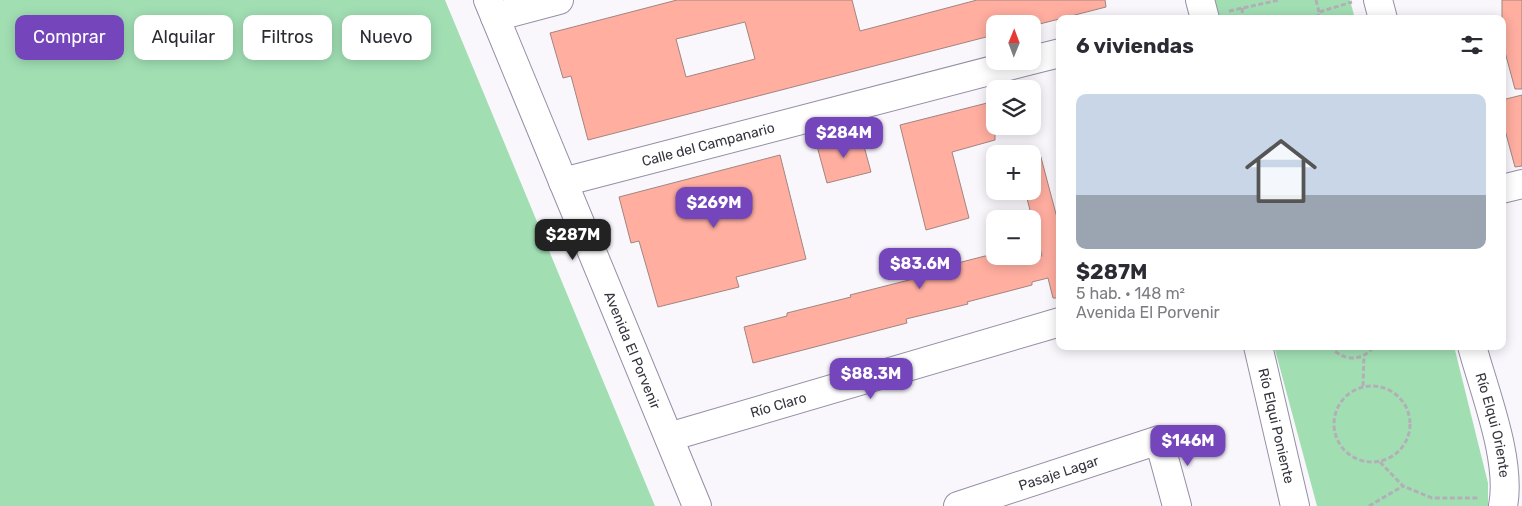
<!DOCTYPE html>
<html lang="es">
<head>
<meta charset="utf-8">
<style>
  :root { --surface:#fff; --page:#f2f2f3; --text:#2b2b33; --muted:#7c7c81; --line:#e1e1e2; --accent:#7545bc }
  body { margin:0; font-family:Rubik,sans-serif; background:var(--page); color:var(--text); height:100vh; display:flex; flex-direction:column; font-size:19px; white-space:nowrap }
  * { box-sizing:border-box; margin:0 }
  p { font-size:16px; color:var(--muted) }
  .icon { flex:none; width:28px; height:28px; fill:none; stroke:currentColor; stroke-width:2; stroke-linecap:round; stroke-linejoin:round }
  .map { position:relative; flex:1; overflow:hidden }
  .side { position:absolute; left:1056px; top:15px; width:450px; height:335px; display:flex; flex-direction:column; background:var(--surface); border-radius:10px; box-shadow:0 2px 12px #0003 }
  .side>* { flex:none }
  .banner { position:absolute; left:15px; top:15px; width:475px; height:45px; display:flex; gap:10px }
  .needle { width:32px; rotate:1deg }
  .tools { position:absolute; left:986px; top:15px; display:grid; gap:10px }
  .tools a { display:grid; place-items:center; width:55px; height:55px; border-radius:10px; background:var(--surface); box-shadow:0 2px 12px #0003; font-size:25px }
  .price { position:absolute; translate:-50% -42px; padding:0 11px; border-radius:10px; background:var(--accent); color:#fff; font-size:16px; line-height:32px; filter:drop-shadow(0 1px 2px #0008) }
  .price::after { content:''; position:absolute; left:50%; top:30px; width:15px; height:11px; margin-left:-8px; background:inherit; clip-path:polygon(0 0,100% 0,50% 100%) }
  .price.selected { background:#222; color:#fff }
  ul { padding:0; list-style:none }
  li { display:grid; align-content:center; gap:10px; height:265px; padding:0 20px }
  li+li { border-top:1px solid var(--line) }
  li span { display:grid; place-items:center; height:155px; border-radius:10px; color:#555 }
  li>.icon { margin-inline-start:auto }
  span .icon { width:90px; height:90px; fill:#fffc; stroke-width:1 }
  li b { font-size:21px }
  h2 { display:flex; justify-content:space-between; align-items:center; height:60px; padding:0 20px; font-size:21px }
  .tag { padding:0 18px; border-radius:10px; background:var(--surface); box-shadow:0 2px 12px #0003; font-size:18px; line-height:45px }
  .tag.selected { background:var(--accent); color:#fff }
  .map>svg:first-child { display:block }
  .green { fill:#a1dfb3 }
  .building { fill:#ffaea0; stroke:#a18580; fill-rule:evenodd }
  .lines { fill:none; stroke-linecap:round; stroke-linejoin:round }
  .minor-casing { stroke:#958ea5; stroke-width:30 }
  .path { stroke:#b2b0b6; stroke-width:3; stroke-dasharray:5 2.5; stroke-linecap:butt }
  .minor { stroke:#fff; stroke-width:28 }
  .labels { text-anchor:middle; stroke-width:4.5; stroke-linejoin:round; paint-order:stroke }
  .street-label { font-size:14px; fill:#37343d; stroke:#fff }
</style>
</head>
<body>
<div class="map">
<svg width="1522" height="506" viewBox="0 0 1522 506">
  <rect width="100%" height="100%" fill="#f9f7fc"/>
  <g class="green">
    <path d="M0,0H445L655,506H0Z"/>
    <path d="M1212,0H1350L1355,19H1217Z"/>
    <path d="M1274,346H1454L1488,483V506H1317Z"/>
  </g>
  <g class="building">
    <path d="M677,0H852L860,31L977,0H1105L1106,7L1032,26V24H987L990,36L588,140L571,76L563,78L550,33ZM745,22L755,59L686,77L676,39Z"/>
    <path d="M1502,0H1522V89H1515L1502,41Z"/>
    <path d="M1522,95V166L1515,167L1502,119V100Z"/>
    <path d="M995,101V140L952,152L969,218L926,230L900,125Z"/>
    <path d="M861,135L871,172L827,183L817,146Z"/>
    <path d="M1039,150L1060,229V298H1053L1048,278L1032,282V285L967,302L968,304L906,319L907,323L753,363L744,327L787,316V313L851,297L850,295L913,279L911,275L985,256H1042L1025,191H1032V151Z"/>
    <path d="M780,155L806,259L736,277L739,287L658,307L639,241L631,243L619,197Z"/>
  </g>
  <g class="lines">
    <defs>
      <g id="minor">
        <path id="s1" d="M488,0L697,506"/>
        <path d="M1200,0L1205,19"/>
        <path d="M1378,0L1383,19"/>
        <path d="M495,17L559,0"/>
        <path d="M1032,60L1060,53"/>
        <path id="s2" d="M563,182L1028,61"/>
        <path d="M1502,189L1522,184"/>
        <path id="s3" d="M1258,346L1295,506"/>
        <path id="s4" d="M1472,346C1484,391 1512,460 1503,506"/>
        <path id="s5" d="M669,437L1060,322"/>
        <path id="s6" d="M958,506L1159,440L1177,506"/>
      </g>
    </defs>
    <use href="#minor" class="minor-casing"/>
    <g class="path">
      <path d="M1316,0L1319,12"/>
      <path d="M1242,8L1243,19"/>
      <path d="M1229,11L1279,0"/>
      <path d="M1318,19L1319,12L1352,2"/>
      <path d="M1330,346C1342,361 1362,363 1374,346"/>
      <circle cx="1372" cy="424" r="38"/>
      <path d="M1363,386L1364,356"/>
      <path d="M1380,462L1403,486L1432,498H1479"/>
      <path d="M1369,506L1403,486"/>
    </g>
    <use href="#minor" class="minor"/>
  </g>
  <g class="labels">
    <g class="street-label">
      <text dy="5" stroke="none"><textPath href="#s2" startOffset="150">Calle del Campanario</textPath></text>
      <text dy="5" stroke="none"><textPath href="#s1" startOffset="379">Avenida El Porvenir</textPath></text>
      <text dy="5" stroke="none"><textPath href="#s5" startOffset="114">Río Claro</textPath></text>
      <text dy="5" stroke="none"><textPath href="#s3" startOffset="82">Río Elqui Poniente</textPath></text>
      <text dy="5" stroke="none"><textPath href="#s4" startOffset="82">Río Elqui Oriente</textPath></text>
      <text dy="5" stroke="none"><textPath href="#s6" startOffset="106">Pasaje Lagar</textPath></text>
    </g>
  </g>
</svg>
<div class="tools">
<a><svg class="needle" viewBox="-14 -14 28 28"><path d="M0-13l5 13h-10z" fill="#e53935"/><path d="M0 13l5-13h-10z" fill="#7c7c81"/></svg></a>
<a><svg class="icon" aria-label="layers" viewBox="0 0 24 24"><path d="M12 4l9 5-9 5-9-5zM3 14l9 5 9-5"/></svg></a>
<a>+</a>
<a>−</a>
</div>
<b class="price" style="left:844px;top:159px">$284M</b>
<b class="price" style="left:714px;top:229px">$269M</b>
<b class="price selected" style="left:573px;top:261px">$287M</b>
<b class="price" style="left:920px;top:290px">$83.6M</b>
<b class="price" style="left:871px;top:400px">$88.3M</b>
<b class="price" style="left:1188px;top:467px">$146M</b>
<div class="banner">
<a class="tag selected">Comprar</a>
<a class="tag">Alquilar</a>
<a class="tag">Filtros</a>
<a class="tag">Nuevo</a>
</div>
<section class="side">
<h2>6 viviendas<svg class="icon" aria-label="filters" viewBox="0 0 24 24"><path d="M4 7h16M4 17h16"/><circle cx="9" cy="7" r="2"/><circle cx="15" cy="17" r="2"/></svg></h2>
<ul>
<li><span style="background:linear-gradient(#c9d6e8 65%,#9aa5b1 0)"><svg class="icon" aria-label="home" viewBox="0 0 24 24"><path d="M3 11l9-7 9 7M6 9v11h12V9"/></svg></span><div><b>$287M</b><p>5 hab. · 148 m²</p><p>Avenida El Porvenir</p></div></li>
</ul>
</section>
</div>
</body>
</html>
